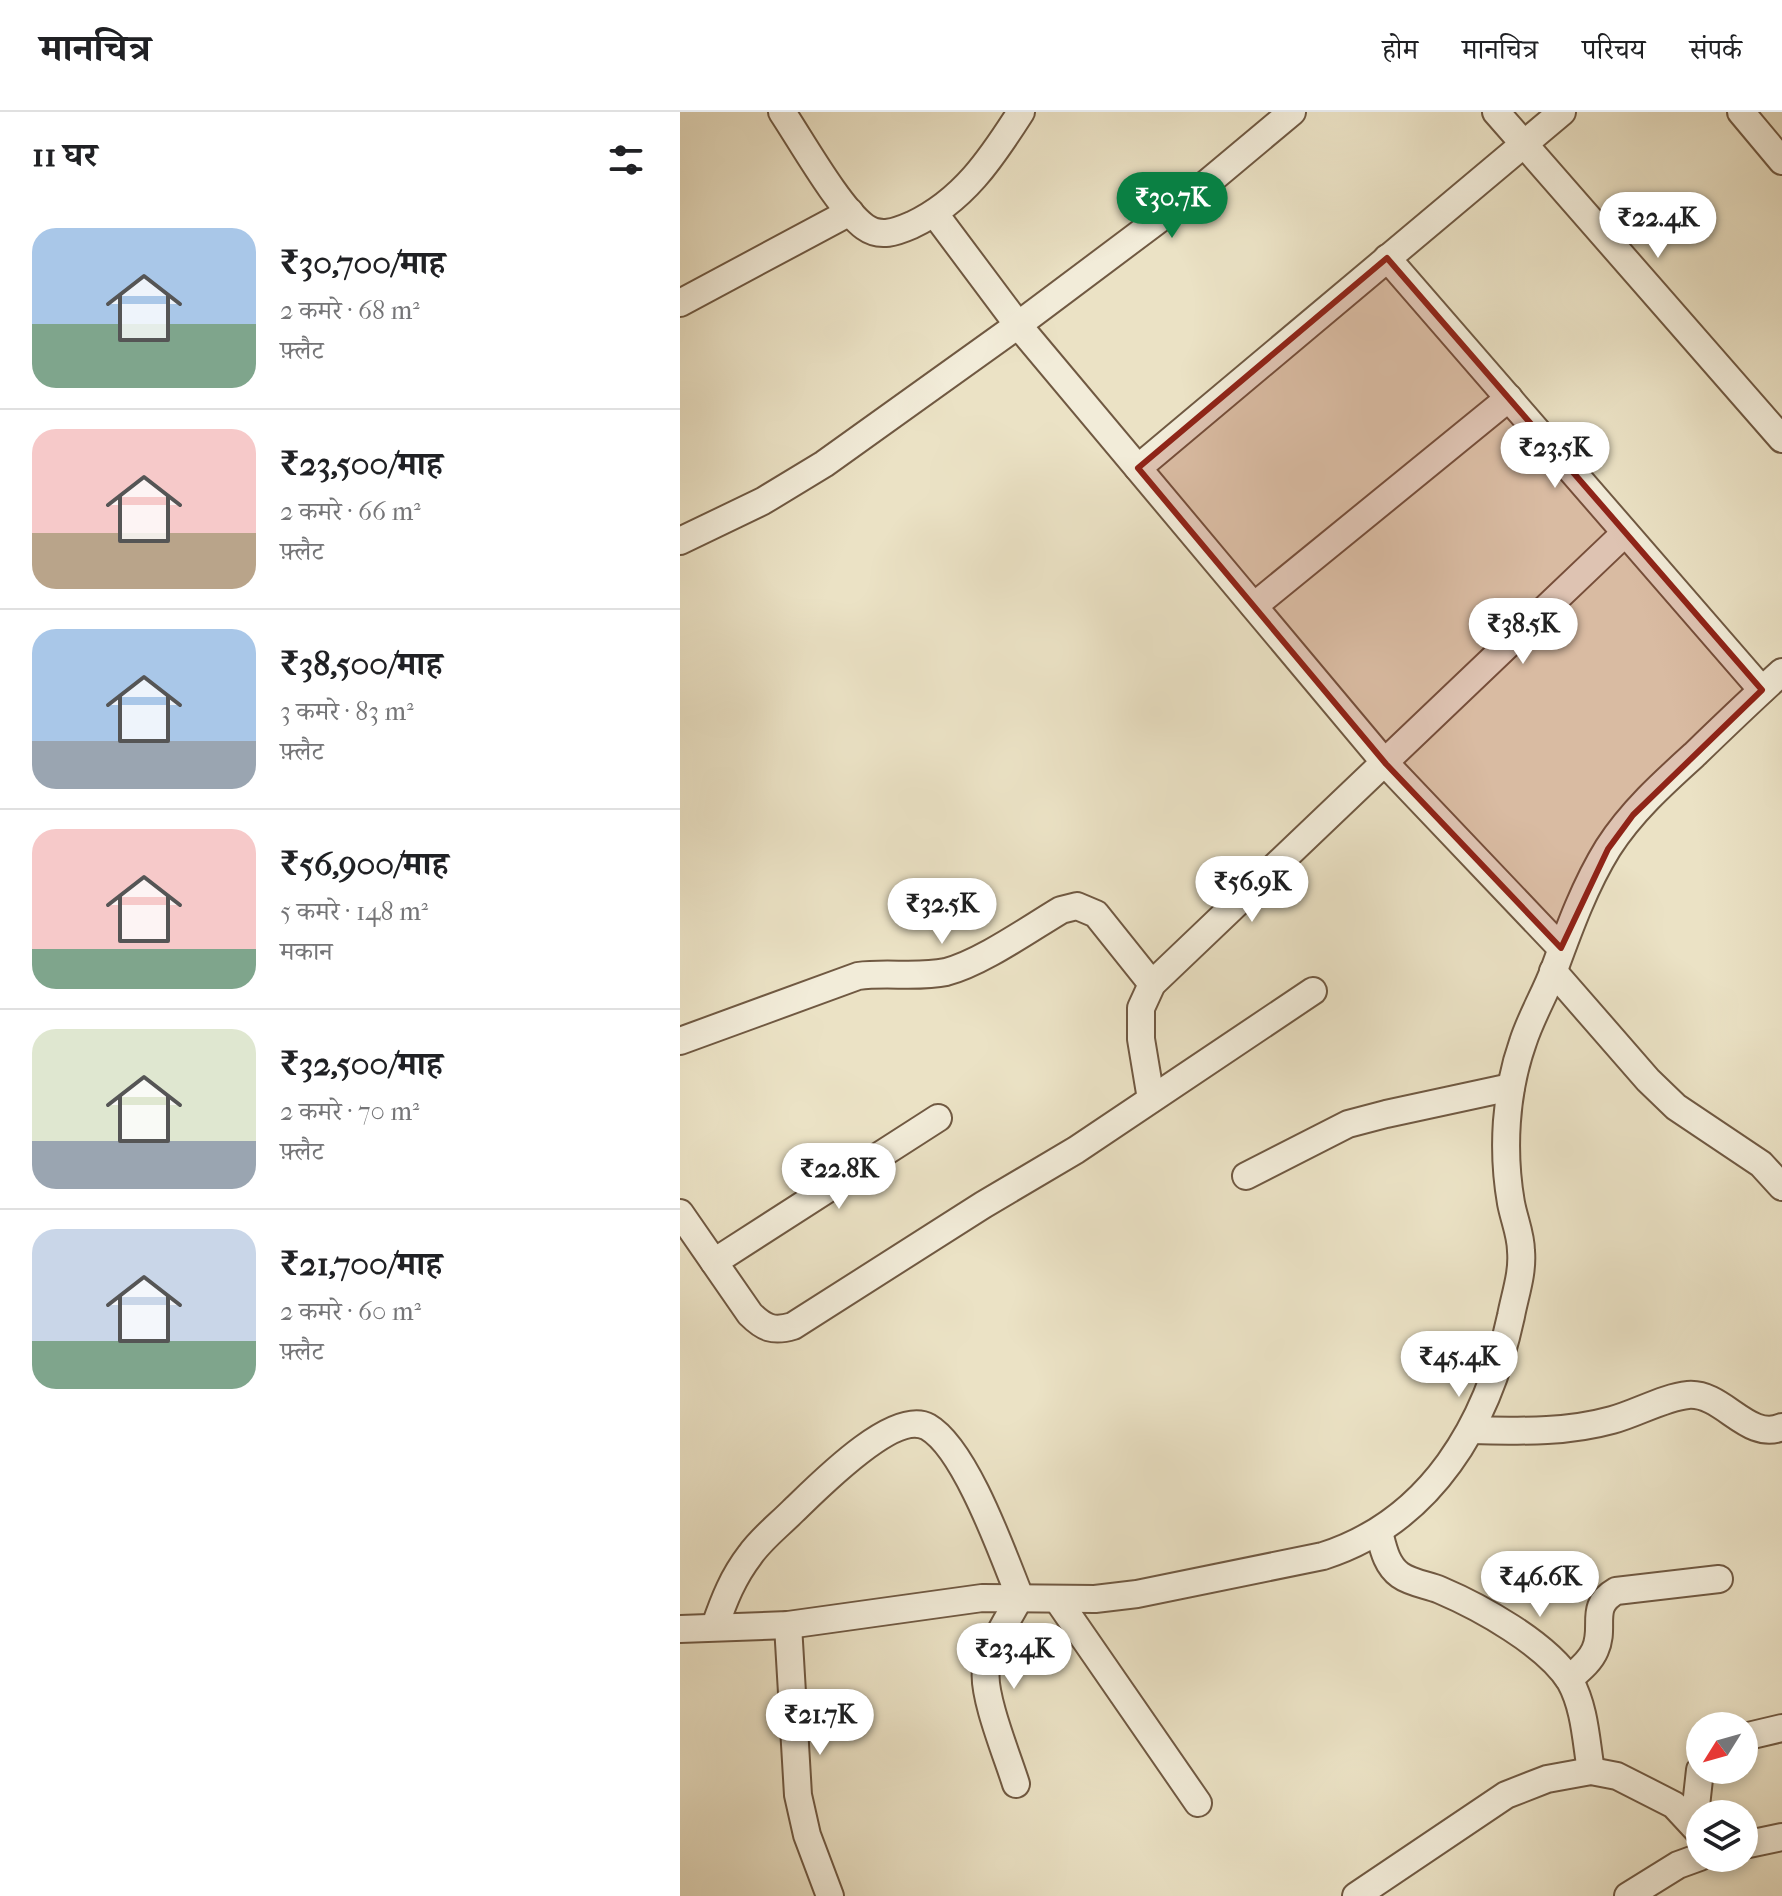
<!DOCTYPE html>
<html lang="hi">
<head>
<meta charset="utf-8">
<style>
  :root { --surface:#fff; --page:#f6f6f6; --text:#202124; --muted:#757577; --line:#e0e0e0; --accent:#0b8043 }
  body { margin:0; font-family:"IM FELL French Canon","Noto Serif Devanagari",serif; background:var(--page); color:var(--text); height:100vh; display:flex; flex-direction:column; font-size:30px; white-space:nowrap }
  * { box-sizing:border-box; margin:0 }
  p { font-size:26px; color:var(--muted) }
  .icon { flex:none; width:44px; height:44px; fill:none; stroke:currentColor; stroke-width:2; stroke-linecap:round; stroke-linejoin:round }
  .map { position:relative; flex:1; overflow:hidden }
  .drawer { display:flex; flex-direction:column; background:var(--surface); width:680px }
  .drawer>* { flex:none }
  .needle { width:52px; rotate:233deg }
  .fabs { position:absolute; left:1006px; top:1600px; display:grid; gap:16px }
  .fabs a { display:grid; place-items:center; width:72px; height:72px; border-radius:50%; background:var(--surface); box-shadow:0 4px 12px #0003; font-size:40px }
  .price { position:absolute; translate:-50% -68px; padding:0 18px; border-radius:28px; background:#fff; color:#222; font-size:26px; line-height:52px; filter:drop-shadow(0 2px 4px #0008) }
  .price::after { content:''; position:absolute; left:50%; top:48px; width:24px; height:18px; margin-left:-12px; background:inherit; clip-path:polygon(0 0,100% 0,50% 100%) }
  .price.selected { background:var(--accent); color:#fff }
  ul { padding:0; list-style:none }
  li { display:flex; align-items:center; gap:24px; height:200px; padding:0 32px }
  li+li { border-top:2px solid var(--line) }
  li span { display:grid; place-items:center; flex:none; width:224px; height:160px; border-radius:24px; color:#555 }
  li>.icon { margin-inline-start:auto }
  span .icon { width:96px; height:96px; fill:#fffc; stroke-width:1 }
  li b { font-size:34px }
  h2 { display:flex; justify-content:space-between; align-items:center; height:96px; padding:0 32px; font-size:34px }
  header { display:flex; align-items:center; gap:48px; box-sizing:border-box; height:112px; padding:0 40px; background:var(--surface); border-bottom:2px solid var(--line) }
  header strong { font-size:38px }
  nav { display:flex; gap:44px; margin-inline-start:auto; font-size:28px }
  main { display:flex; flex:1; min-height:0 }
  .map>svg:first-child { display:block }
  .lines { fill:none; stroke-linecap:round; stroke-linejoin:round }
  .minor-casing { stroke:#705942; stroke-width:30 }
  .minor { stroke:#f2ecd9; stroke-width:26 }
  .marked { fill:#8f2418; fill-opacity:0.2; stroke:#8f2418; stroke-width:6; stroke-linejoin:round }
</style>
</head>
<body>
<header>
<strong>मानचित्र</strong>
<nav><a>होम</a><a>मानचित्र</a><a>परिचय</a><a>संपर्क</a></nav>
</header>
<main>
<section class="drawer">
<h2>11 घर<svg class="icon" aria-label="filters" viewBox="0 0 24 24"><path d="M4 7h16M4 17h16"/><circle cx="9" cy="7" r="2"/><circle cx="15" cy="17" r="2"/></svg></h2>
<ul>
<li><span style="background:linear-gradient(#a9c7e8 60%,#7fa58c 0)"><svg class="icon" aria-label="home" viewBox="0 0 24 24"><path d="M3 11l9-7 9 7M6 9v11h12V9"/></svg></span><div><b>₹30,700/माह</b><p>2 कमरे · 68 m²</p><p>फ़्लैट</p></div></li>
<li><span style="background:linear-gradient(#f6c9c9 65%,#b9a48a 0)"><svg class="icon" aria-label="home" viewBox="0 0 24 24"><path d="M3 11l9-7 9 7M6 9v11h12V9"/></svg></span><div><b>₹23,500/माह</b><p>2 कमरे · 66 m²</p><p>फ़्लैट</p></div></li>
<li><span style="background:linear-gradient(#a9c7e8 70%,#9aa5b1 0)"><svg class="icon" aria-label="home" viewBox="0 0 24 24"><path d="M3 11l9-7 9 7M6 9v11h12V9"/></svg></span><div><b>₹38,500/माह</b><p>3 कमरे · 83 m²</p><p>फ़्लैट</p></div></li>
<li><span style="background:linear-gradient(#f6c9c9 75%,#7fa58c 0)"><svg class="icon" aria-label="home" viewBox="0 0 24 24"><path d="M3 11l9-7 9 7M6 9v11h12V9"/></svg></span><div><b>₹56,900/माह</b><p>5 कमरे · 148 m²</p><p>मकान</p></div></li>
<li><span style="background:linear-gradient(#dfe7d0 70%,#9aa5b1 0)"><svg class="icon" aria-label="home" viewBox="0 0 24 24"><path d="M3 11l9-7 9 7M6 9v11h12V9"/></svg></span><div><b>₹32,500/माह</b><p>2 कमरे · 70 m²</p><p>फ़्लैट</p></div></li>
<li><span style="background:linear-gradient(#c9d6e8 70%,#7fa58c 0)"><svg class="icon" aria-label="home" viewBox="0 0 24 24"><path d="M3 11l9-7 9 7M6 9v11h12V9"/></svg></span><div><b>₹21,700/माह</b><p>2 कमरे · 60 m²</p><p>फ़्लैट</p></div></li>
</ul>
</section>
<div class="map">
<svg width="1102" height="1784" viewBox="0 0 1102 1784">
  <rect width="100%" height="100%" fill="#ebe2c5"/>
  <filter id="stains"><feTurbulence type="fractalNoise" baseFrequency=".0025" numOctaves="4"/><feColorMatrix values="0 0 0 0 .2 0 0 0 0 .09 0 0 0 0 .02 0 0 0 .5 -.17"/></filter>
  <radialGradient id="worn" r=".72"><stop offset=".6" stop-color="#630" stop-opacity="0"/><stop offset="1" stop-color="#630" stop-opacity=".3"/></radialGradient>
  <g class="lines">
    <defs>
      <g id="minor">
        <path d="M102,0C122,30 159,96 185,115C200,126 216,120 232,113C283,89 311,47 341,0"/>
        <path d="M816,0L1102,327"/>
        <path d="M1061,0L1102,49"/>
        <path d="M255,102L338,213L706,652L881,836"/>
        <path d="M707,146L1082,578"/>
        <path d="M0,191L170,100"/>
        <path d="M458,356L882,0"/>
        <path d="M0,429L83,389L144,352L338,213L526,72L612,0"/>
        <path d="M574,494L829,286"/>
        <path d="M873,859L968,968L996,995L1081,1052L1102,1075"/>
        <path d="M0,929L178,864C207,860 238,866 266,860C301,851 349,817 381,798L397,794L416,802L472,872"/>
        <path d="M471,987L461,927V896L472,872L945,421"/>
        <path d="M566,1064L668,1012L706,1002L831,975"/>
        <path d="M0,1101L70,1202C84,1216 93,1220 113,1214L303,1093L396,1038L633,879"/>
        <path d="M34,1150L258,1006"/>
        <path d="M792,1318C840,1319 885,1321 932,1308C955,1302 985,1285 1008,1283C1043,1280 1068,1330 1102,1315"/>
        <path d="M699,1420C703,1435 706,1453 720,1463C731,1471 748,1473 760,1478C800,1495 867,1532 890,1569C905,1596 906,1629 911,1659"/>
        <path d="M377,1487L518,1691"/>
        <path d="M108,1513L118,1683L127,1723L150,1784"/>
        <path d="M35,1514C44,1488 53,1465 70,1443C81,1427 99,1413 113,1399C136,1377 214,1296 248,1315C286,1337 323,1443 340,1485C327,1509 311,1532 306,1558C302,1583 328,1646 336,1672"/>
        <path d="M0,1517L108,1513L302,1486L415,1487L457,1482L643,1444C752,1409 808,1311 831,1204C835,1183 843,1161 841,1139C841,1123 834,1107 831,1091C822,1039 825,981 843,930C851,905 865,882 874,858C889,817 905,773 928,736C951,700 983,671 1014,643C1043,615 1072,587 1102,560"/>
        <path d="M889,1567C898,1559 910,1550 915,1538C926,1514 908,1495 936,1479L1039,1467"/>
        <path d="M1064,1625L1102,1616"/>
        <path d="M1014,1712L1020,1658"/>
        <path d="M1064,1733L1102,1725"/>
        <path d="M676,1784L826,1683L867,1667L911,1659L937,1664L994,1693L1020,1721"/>
        <path d="M948,1784L998,1753L1020,1745"/>
      </g>
    </defs>
    <use href="#minor" class="minor-casing"/>
    <use href="#minor" class="minor"/>
  </g>
  <path class="marked" d="M707,146L1082,578L953,703L928,737L881,836L706,652L458,356Z"/>
  <rect width="100%" height="100%" filter="url(#stains)"/>
  <rect width="100%" height="100%" fill="url(#worn)"/>
</svg>
<div class="fabs">
<a><svg class="needle" viewBox="-14 -14 28 28"><path d="M0-13l5 13h-10z" fill="#e53935"/><path d="M0 13l5-13h-10z" fill="#757577"/></svg></a>
<a><svg class="icon" aria-label="layers" viewBox="0 0 24 24"><path d="M12 4l9 5-9 5-9-5zM3 14l9 5 9-5"/></svg></a>
</div>
<b class="price selected" style="left:492px;top:128px">₹30.7K</b>
<b class="price" style="left:978px;top:148px">₹22.4K</b>
<b class="price" style="left:875px;top:378px">₹23.5K</b>
<b class="price" style="left:843px;top:554px">₹38.5K</b>
<b class="price" style="left:572px;top:812px">₹56.9K</b>
<b class="price" style="left:262px;top:834px">₹32.5K</b>
<b class="price" style="left:159px;top:1099px">₹22.8K</b>
<b class="price" style="left:779px;top:1287px">₹45.4K</b>
<b class="price" style="left:860px;top:1507px">₹46.6K</b>
<b class="price" style="left:334px;top:1579px">₹23.4K</b>
<b class="price" style="left:140px;top:1645px">₹21.7K</b>
</div>
</main>
</body>
</html>
